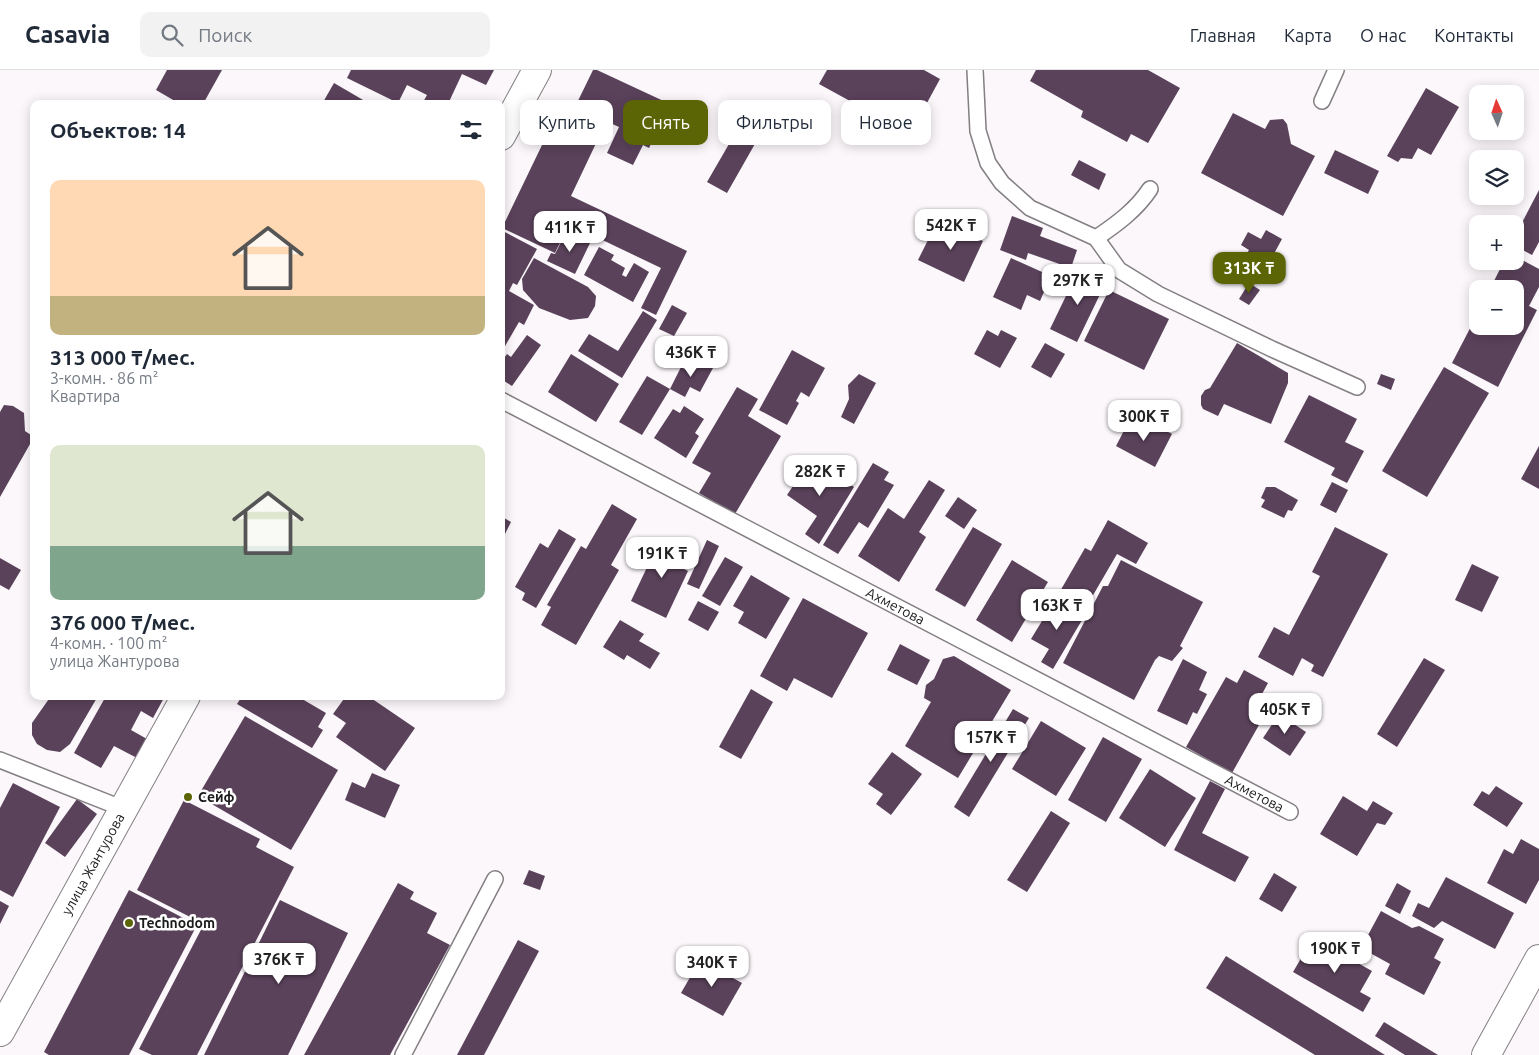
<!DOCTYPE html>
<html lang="ru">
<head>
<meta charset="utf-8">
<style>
  :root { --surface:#fff; --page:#f2f2f3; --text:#1f2937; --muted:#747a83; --line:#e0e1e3; --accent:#5b6506 }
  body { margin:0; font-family:Ubuntu,sans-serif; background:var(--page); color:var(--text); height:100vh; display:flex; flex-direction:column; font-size:19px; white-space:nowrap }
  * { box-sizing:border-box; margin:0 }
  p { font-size:16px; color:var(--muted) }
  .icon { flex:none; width:28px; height:28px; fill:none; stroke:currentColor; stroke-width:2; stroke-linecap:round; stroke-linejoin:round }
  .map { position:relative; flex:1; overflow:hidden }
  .panel { position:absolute; left:30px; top:30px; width:475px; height:600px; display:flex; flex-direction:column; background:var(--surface); border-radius:10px; box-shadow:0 2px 12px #0003 }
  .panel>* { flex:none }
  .top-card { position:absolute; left:520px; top:30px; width:475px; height:45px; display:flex; gap:10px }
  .needle { width:32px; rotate:357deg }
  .tools { position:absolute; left:1469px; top:15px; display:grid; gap:10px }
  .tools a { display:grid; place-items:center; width:55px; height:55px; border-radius:10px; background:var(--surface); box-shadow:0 2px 12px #0003; font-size:25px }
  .price { position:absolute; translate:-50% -42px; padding:0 11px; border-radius:10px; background:#fff; color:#222; font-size:16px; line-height:32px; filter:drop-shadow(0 1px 2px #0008) }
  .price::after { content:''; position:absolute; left:50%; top:30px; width:15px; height:11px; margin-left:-8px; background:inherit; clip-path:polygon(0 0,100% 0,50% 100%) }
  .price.selected { background:var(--accent); color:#fff }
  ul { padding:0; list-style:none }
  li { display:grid; align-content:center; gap:10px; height:265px; padding:0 20px }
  li span { display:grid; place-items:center; height:155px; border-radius:10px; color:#555 }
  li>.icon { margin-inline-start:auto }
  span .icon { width:90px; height:90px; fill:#fffc; stroke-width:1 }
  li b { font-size:21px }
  h2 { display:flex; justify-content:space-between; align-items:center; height:60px; padding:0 20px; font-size:21px }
  .chip { padding:0 18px; border-radius:10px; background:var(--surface); box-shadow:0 2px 12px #0003; font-size:18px; line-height:45px }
  .chip.selected { background:var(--accent); color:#fff }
  header { display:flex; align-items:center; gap:30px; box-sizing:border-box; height:70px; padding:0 25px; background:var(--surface); border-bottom:1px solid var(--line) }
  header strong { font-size:24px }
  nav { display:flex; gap:28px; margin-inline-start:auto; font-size:18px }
  .search { width:350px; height:45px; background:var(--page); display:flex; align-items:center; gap:12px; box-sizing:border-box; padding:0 18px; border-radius:10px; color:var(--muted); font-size:19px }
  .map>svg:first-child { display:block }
  .building { fill:#5a425a }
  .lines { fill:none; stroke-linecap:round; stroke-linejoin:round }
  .lane-casing { stroke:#837f83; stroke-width:18 }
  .street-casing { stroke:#837f83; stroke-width:30 }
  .lane { stroke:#fff; stroke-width:15 }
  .street { stroke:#fff; stroke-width:28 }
  .poi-dot { fill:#5b6506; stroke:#fff; stroke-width:2 }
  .labels { text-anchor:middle; stroke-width:5; stroke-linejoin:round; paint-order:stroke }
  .street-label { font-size:14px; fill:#1b1a1b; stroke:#fff }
  .poi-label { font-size:14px; font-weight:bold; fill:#1b1a1b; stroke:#fff; text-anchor:start }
</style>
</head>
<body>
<header>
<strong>Casavia</strong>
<div class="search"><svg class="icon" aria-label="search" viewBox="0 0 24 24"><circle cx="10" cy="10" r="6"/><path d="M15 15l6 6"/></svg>Поиск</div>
<nav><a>Главная</a><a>Карта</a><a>О нас</a><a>Контакты</a></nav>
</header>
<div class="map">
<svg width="1539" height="985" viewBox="0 0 1539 985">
  <rect width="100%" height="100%" fill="#fbf7fb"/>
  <g class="building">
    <path d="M167,0H222L203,34H180L156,20Z"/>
    <path d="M351,0H494L486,15L462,4L448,34H422L427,25L407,15L398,33L347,8Z"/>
    <path d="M593,0H597L670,34L649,78L643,75L633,95L607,83L619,57L575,37Z"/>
    <path d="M827,0H924L940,9L910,64L819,14Z"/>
    <path d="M1036,0H1148L1180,18L1148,73L1131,64L1127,72L1081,47L1083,41L1030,11Z"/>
    <path d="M334,13L370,34H322Z"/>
    <path d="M1426,18L1459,37L1431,85L1418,78L1412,89L1401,88L1398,92L1387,86Z"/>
    <path d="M751,36L774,50L768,59L764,58L727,123L707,112Z"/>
    <path d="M1233,43L1265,59L1270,50L1283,49L1287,54L1291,74L1315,86L1283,146L1201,103Z"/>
    <path d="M556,46L599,67L571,126L687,181L656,245L641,238L661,198L569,154L555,183L502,158Z"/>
    <path d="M1335,80L1379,101L1368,124L1324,103Z"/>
    <path d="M1079,90L1106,104L1099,120L1071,105Z"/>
    <path d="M1539,120V172L1532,185L1515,176V166Z"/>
    <path d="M1012,146L1043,158L1040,166L1077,180L1071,198L1028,183L1026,190L1000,180Z"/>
    <path d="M938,150L983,171L964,212L918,190Z"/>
    <path d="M501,160L537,179L517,215L513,213L509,221L534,235L524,255L519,252L501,283Z"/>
    <path d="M1266,160L1282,169L1269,193L1266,191L1261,202L1242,192L1249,180L1241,175L1248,162L1261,169Z"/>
    <path d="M576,164L591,171L575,204L547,191L551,183L555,184L564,166L573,171Z"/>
    <path d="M599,177L614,185L611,190L625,198L622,205L626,207L634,193L649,202L633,232L584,205Z"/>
    <path d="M1515,186L1539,199V217L1529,236L1537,240L1498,317L1452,293L1478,243V256H1515V219H1490L1504,191H1515Z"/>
    <path d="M534,188L588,217L596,226L595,236L588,248L570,250L539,238L523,220L522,209Z"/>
    <path d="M1011,188L1051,206L1040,231L1027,225L1021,240L993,227Z"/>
    <path d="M1078,201L1105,214L1077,272L1050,259Z"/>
    <path d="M1249,213L1260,220L1249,235L1239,229Z"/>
    <path d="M1109,220L1169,249L1144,300L1084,271Z"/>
    <path d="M672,235L687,243L674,266L659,259Z"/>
    <path d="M643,241L657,250L622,308L578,281L589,264L618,281Z"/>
    <path d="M987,260L998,266L1001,260L1017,268L1000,298L974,284Z"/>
    <path d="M527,265L541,275L512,316L501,309V292L507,284L511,287Z"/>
    <path d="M1045,273L1065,284L1051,308L1031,297Z"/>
    <path d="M1237,273L1288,303V313L1271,354L1224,334L1218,346L1203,339L1201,335V326L1205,320L1210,318Z"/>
    <path d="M792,280L825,298L809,327L801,322L796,331L799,333L787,355L759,340Z"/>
    <path d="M571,284L619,314L596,352L548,322Z"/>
    <path d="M694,289L713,298L700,322L690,317L685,327L670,319L681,297L688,301Z"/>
    <path d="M1444,297L1489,323L1427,427L1382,401Z"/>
    <path d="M859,304L876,313L854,354L841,347L849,329L848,315Z"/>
    <path d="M1381,304L1395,309L1391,320L1377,314Z"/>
    <path d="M647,306L670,319L642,365L619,352Z"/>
    <path d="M737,317L758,329L748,346L781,366L735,444L699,423L711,403L692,393Z"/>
    <path d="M1309,325L1357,349L1345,372L1364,381L1347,413L1331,405L1335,398L1284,372Z"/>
    <path d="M4,335L13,336L24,343L25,361L34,367L0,427V342Z"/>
    <path d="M684,336L704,349L695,363L699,366L686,388L654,368L673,339L680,343Z"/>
    <path d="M1130,349L1148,358L1151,353L1172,364L1155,397L1116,376Z"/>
    <path d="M1539,376V419L1521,409Z"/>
    <path d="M811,389L854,417L819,474L805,464L817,446L787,425Z"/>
    <path d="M873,393L889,402L884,410L894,415L868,458L859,452L838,484L823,475Z"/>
    <path d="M929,410L945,420L919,462L926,467L899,512L858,486L888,438L904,449Z"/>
    <path d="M1332,412L1348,420L1336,443L1320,435Z"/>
    <path d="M1266,417H1275L1298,430L1292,441L1288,440L1284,448L1261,437L1265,430L1261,428Z"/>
    <path d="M958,427L977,440L964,459L945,446Z"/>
    <path d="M612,434L637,449L611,495L619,500L576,575L541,555L551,537L547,535L581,476L586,479Z"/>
    <path d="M501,446L511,452L501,472Z"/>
    <path d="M1108,450L1148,473L1136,494L1117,484L1085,539L1059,523L1085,478L1091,481Z"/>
    <path d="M973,457L1002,474L965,537L935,520Z"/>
    <path d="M1335,457L1388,484L1323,607L1311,601L1314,595L1302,588L1293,606L1258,587L1274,557L1289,565L1320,506L1312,502Z"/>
    <path d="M559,459L576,469L536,538L522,530L525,523L515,517L540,473L548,478Z"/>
    <path d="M661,468L691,483L684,499L688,501L666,548L631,531Z"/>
    <path d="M707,470L719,476L699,519L687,514Z"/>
    <path d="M725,487L743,497L720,536L702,526Z"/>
    <path d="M0,488L21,500L9,520L0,515Z"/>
    <path d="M1012,490L1048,512L1012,572L976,550Z"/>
    <path d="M1121,490L1203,532L1180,576L1183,578L1172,591L1159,586L1155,590L1134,630L1063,593L1103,516H1108Z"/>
    <path d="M1472,494L1499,507L1482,542L1455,530Z"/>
    <path d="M751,505L790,528L766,569L738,553L744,542L733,536Z"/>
    <path d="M803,528L868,563L832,628L794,608L787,621L760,606Z"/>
    <path d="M1056,528L1085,545L1053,599L1041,592L1049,579L1031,569Z"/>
    <path d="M698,531L719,542L708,561L688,550Z"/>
    <path d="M620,550L644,564L639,571L660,583L650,599L627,585L624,590L603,577Z"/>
    <path d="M900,574L930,590L917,615L887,600Z"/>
    <path d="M954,586L1011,620L958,708L905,676L931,632L924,628L926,615L934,609L943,589Z"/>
    <path d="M1424,588L1445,600L1397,677L1377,664Z"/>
    <path d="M1183,589L1207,602L1199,620L1207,624L1197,644L1193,642L1187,655L1157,641Z"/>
    <path d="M1244,600L1268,613L1262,624L1273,630L1232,703L1186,677L1226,607L1237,613Z"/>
    <path d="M751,619L773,632L741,689L719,677Z"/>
    <path d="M51,626H98L70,674L60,682L47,680L37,674L32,665V653Z"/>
    <path d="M106,626H165L153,648L141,641L131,660L147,669L137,688L114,676L101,698L74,683Z"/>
    <path d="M242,626H297L326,643L318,657L323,660L312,678L237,634Z"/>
    <path d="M346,626H368L415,658L385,701L336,667L346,653L333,644Z"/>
    <path d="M1013,639L1029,648L969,747L954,737Z"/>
    <path d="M1279,644L1306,662L1290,686L1263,668Z"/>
    <path d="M245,646L338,700L291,780L198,726Z"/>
    <path d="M1041,651L1086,678L1056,726L1012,699Z"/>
    <path d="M1103,667L1142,689L1106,752L1068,730Z"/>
    <path d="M892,682L922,704L891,745L876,734L883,724L868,714Z"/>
    <path d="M1150,699L1196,728L1165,777L1119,748Z"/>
    <path d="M372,703L400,715L385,748L345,730L352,712L365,718Z"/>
    <path d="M1210,711L1225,719L1202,763L1249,787L1235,812L1174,780Z"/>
    <path d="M13,713L60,737L13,827L0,820V738Z"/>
    <path d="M1496,716L1523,733L1507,757L1473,735L1482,721L1489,725Z"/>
    <path d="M1343,726L1367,741L1373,731L1393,743L1385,755L1377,753L1357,786L1320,764Z"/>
    <path d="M77,729L97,744L65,787L45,773Z"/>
    <path d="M184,730L260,769L256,777L294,797L197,985H152L139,979L204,854L137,820Z"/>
    <path d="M1051,741L1070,753L1027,822L1007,810Z"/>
    <path d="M1521,769L1539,779V810L1526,834L1487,813L1504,779L1513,784Z"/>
    <path d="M529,800L545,806L540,820L523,814Z"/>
    <path d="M1274,803L1297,817L1282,842L1259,829Z"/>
    <path d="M1446,807L1514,843L1495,879L1442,851L1434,858L1412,846L1418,833L1429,838Z"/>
    <path d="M398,813L414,822L410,829L437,843L427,863L450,875L390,985H304Z"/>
    <path d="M1397,813L1411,821L1400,844L1385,836Z"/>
    <path d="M129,820L197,855L129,985H49L44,982Z"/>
    <path d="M280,830L348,863L288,985H204Z"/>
    <path d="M0,831L9,836L0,854Z"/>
    <path d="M1381,841L1412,858L1419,856L1444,869L1434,888L1441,892L1424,925L1385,904L1390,894L1361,878Z"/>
    <path d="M1313,868L1372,901L1360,922L1371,928L1363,942L1293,902Z"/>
    <path d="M518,870L539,881L484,985H457Z"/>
    <path d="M1226,886L1385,985H1315L1206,918Z"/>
    <path d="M700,890L742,913L723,946L681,923Z"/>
    <path d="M1384,952L1438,985H1405L1375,966Z"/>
  </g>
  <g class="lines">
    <defs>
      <g id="lane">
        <path d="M975,0L978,61L988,93L1002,113L1030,138L1096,168L1119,200L1158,224L1272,279L1357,317"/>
        <path d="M1322,31L1336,0"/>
        <path d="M1096,168C1117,154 1137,139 1150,119"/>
        <path id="s1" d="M501,330L1290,742"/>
        <path d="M0,690L124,739"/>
        <path d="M403,985L495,809"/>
      </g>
      <g id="street">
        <path d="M501,66L537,0"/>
        <path id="s2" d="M0,962L186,626"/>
        <path d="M1486,985L1539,889"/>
      </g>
    </defs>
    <use href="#lane" class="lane-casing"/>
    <use href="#street" class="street-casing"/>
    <use href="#lane" class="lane"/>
    <use href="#street" class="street"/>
  </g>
  <g class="poi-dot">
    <circle cx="188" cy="727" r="5"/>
    <circle cx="129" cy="853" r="5"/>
  </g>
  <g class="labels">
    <g class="street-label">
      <text dy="5" stroke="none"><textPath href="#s1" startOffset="445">Ахметова</textPath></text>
      <text dy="5" stroke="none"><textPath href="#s1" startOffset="850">Ахметова</textPath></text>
      <text dy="5" stroke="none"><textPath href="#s2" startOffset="192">улица Жантурова</textPath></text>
    </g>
    <g class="poi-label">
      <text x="198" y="732">Сейф</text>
      <text x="139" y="858">Technodom</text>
    </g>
  </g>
</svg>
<div class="tools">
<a><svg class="needle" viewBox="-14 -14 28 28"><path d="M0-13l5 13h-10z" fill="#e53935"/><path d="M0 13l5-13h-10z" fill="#747a83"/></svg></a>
<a><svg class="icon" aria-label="layers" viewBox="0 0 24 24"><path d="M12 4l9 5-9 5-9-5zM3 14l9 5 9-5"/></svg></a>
<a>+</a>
<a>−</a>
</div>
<b class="price" style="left:951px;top:181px">542K ₸</b>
<b class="price" style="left:570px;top:183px">411K ₸</b>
<b class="price selected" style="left:1249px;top:224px">313K ₸</b>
<b class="price" style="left:1078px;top:236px">297K ₸</b>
<b class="price" style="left:691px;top:308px">436K ₸</b>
<b class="price" style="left:1144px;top:372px">300K ₸</b>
<b class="price" style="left:820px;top:427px">282K ₸</b>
<b class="price" style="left:662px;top:509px">191K ₸</b>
<b class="price" style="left:1057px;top:561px">163K ₸</b>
<b class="price" style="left:1285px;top:665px">405K ₸</b>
<b class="price" style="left:991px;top:693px">157K ₸</b>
<b class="price" style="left:1335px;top:904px">190K ₸</b>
<b class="price" style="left:279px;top:915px">376K ₸</b>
<b class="price" style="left:712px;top:918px">340K ₸</b>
<div class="top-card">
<a class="chip">Купить</a>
<a class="chip selected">Снять</a>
<a class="chip">Фильтры</a>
<a class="chip">Новое</a>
</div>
<section class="panel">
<h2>Объектов: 14<svg class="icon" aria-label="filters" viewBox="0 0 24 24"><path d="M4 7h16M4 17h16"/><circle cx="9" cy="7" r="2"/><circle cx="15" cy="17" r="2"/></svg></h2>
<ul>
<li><span style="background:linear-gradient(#ffd9b3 75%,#c2b280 0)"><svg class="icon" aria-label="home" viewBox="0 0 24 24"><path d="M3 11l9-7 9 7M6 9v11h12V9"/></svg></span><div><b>313 000 ₸/мес.</b><p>3-комн. · 86 m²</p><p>Квартира</p></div></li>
<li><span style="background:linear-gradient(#dfe7d0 65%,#7fa58c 0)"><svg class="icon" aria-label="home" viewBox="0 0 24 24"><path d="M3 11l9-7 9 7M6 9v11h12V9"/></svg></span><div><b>376 000 ₸/мес.</b><p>4-комн. · 100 m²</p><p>улица Жантурова</p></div></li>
</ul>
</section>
</div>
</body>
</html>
